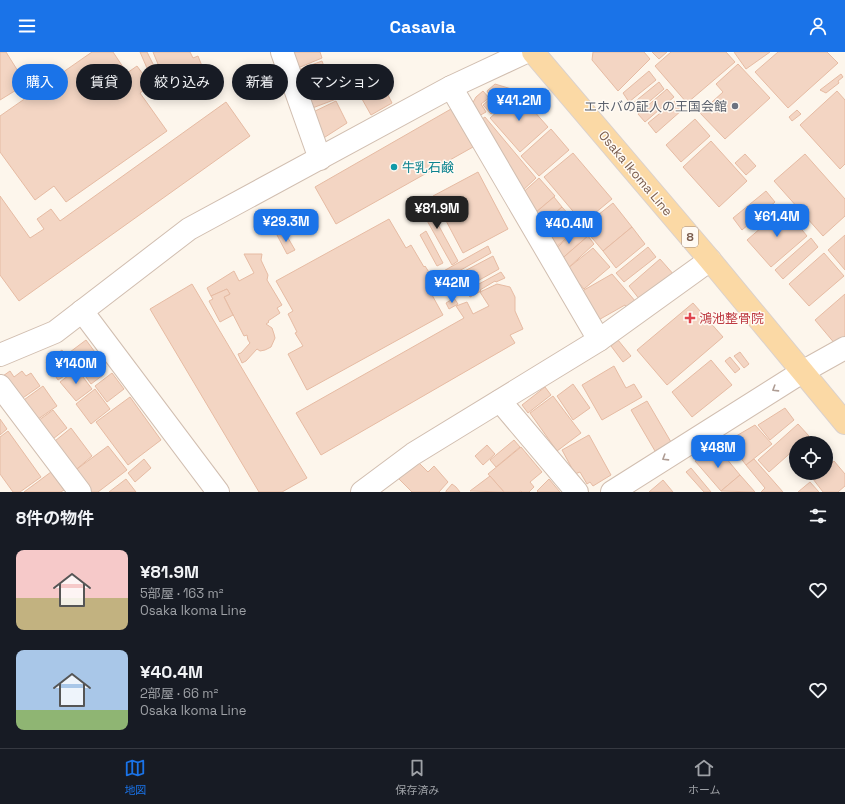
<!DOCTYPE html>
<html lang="ja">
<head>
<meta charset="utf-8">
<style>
  :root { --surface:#171b24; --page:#20242c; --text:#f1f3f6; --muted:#9ea1a6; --line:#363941; --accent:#1a73e8 }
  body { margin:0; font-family:"Space Grotesk","Noto Sans JP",sans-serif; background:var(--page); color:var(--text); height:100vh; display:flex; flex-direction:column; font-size:15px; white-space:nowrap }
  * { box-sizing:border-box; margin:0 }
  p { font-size:13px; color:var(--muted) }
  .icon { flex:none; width:22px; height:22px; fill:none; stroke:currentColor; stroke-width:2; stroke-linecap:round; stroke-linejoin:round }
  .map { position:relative; height:440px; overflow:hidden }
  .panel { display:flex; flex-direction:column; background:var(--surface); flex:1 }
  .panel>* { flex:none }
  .top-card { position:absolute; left:12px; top:12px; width:400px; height:36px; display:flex; gap:8px }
  .buttons { position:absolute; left:789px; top:384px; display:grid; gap:8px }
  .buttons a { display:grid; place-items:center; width:44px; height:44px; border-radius:50%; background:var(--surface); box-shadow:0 2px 10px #0003; font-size:20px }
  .price { position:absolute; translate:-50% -34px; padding:0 9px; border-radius:8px; background:var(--accent); color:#fff; font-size:13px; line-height:26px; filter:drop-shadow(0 1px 2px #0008) }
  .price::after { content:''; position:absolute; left:50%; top:24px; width:12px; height:9px; margin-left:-6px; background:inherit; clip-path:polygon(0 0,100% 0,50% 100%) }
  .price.on { background:#222; color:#fff }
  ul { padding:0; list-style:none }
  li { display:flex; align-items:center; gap:12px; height:100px; padding:0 16px }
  li span { display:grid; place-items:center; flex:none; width:112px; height:80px; border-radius:8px; color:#555 }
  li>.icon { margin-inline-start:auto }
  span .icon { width:48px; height:48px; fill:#fffc; stroke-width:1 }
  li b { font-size:17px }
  h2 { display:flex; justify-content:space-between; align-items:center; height:48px; padding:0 16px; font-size:17px }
  .pill { padding:0 14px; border-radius:18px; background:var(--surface); box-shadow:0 2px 10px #0003; font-size:14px; line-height:36px }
  .pill.on { background:var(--accent); color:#fff }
  header { display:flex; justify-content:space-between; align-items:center; height:52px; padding:0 16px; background:var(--accent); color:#fff; font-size:18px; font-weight:600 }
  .dock { display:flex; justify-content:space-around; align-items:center; height:56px; border-top:1px solid var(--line); background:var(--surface); font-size:11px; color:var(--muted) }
  .dock a { display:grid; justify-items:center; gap:2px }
  .dock .on { color:var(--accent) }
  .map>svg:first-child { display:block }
  .building { fill:#f3d5c3; stroke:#e6bba3 }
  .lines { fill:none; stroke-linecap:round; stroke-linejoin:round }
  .minor-casing { stroke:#d1beb0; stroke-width:24 }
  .major-casing { stroke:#dad1cd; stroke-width:24 }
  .minor { stroke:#fff; stroke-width:22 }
  .major { stroke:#fbd9a5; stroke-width:22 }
  .oneway { stroke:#af9d94 }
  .worship-dot { fill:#6b7280; stroke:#fffaf3; stroke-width:1.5 }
  .culture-dot { fill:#0f9aa8; stroke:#fffaf3; stroke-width:1.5 }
  .health-dot { fill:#e0444e; stroke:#fffaf3; stroke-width:1.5 }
  .labels { text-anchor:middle; stroke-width:3; stroke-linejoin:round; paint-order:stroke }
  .shield { fill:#fffaf3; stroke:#a28b7f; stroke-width:1 }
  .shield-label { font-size:12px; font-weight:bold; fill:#7a5c4d }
  .worship-label { font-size:13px; fill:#5b616d; stroke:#fffaf3; text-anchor:end }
  .culture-label { font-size:13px; fill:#0d838f; stroke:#fffaf3; text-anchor:start }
  .street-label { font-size:13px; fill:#7a5c4d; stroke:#fffaf3 }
  .health-label { font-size:13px; fill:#be3a42; stroke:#fffaf3; text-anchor:start }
</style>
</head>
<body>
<header><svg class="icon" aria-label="menu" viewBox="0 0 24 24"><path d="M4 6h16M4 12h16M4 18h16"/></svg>Casavia<svg class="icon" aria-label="person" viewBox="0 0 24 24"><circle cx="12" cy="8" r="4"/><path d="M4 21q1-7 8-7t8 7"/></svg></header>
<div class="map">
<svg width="845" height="440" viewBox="0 0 845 440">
  <rect width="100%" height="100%" fill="#fdf6ec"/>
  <g class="building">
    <path d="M0,0H6L26,32L0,48Z"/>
    <path d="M92,0H113L127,21L137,14L151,33L140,41L167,79L66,150L54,134L35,148L0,100V64Z"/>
    <path d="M140,0H147L157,20L150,23Z"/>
    <path d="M153,0H190L193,6L198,4L202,14L165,29Z"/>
    <path d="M291,0H320L322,6L298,16Z"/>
    <path d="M593,0H644L650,7L618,39L592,8Z"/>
    <path d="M652,0H667L659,7Z"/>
    <path d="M671,0H726L735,10L687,51L655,14Z"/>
    <path d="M734,0H770L746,17Z"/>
    <path d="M778,0H827L838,11L788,56L755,20Z"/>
    <path d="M322,9L328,25L304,34L298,18Z"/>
    <path d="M738,12L770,46L725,87L700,61L723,40L716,32Z"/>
    <path d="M649,19L656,28L629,50L623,41Z"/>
    <path d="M841,22L843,25L838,29L839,31L826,41L820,38Z"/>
    <path d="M331,28L339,46L307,58L301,40Z"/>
    <path d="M659,30L664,37L638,59L632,52Z"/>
    <path d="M495,32L518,39L491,62L483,53L491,46L487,39Z"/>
    <path d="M384,35L392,51L371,63L362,47Z"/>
    <path d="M667,37L674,45L645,70L638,62Z"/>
    <path d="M483,39L489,46L481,52L486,60L477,65L471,54L476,45Z"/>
    <path d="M837,39L845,48V112L840,117L800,73Z"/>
    <path d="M518,41L548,75L520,100L490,66Z"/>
    <path d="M336,49L347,71L322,87L309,62Z"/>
    <path d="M675,49L682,58L656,81L648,71Z"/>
    <path d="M226,50L250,84L19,249L0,223V144L30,186L44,177L37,167L51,157L60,169Z"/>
    <path d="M451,57L473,95L336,172L315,135Z"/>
    <path d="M797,58L801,62L792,69L789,65Z"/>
    <path d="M485,65L536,126L520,141L479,69Z"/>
    <path d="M695,67L710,84L681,110L666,93Z"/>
    <path d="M551,77L569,98L539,124L521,104Z"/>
    <path d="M711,89L747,129L719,155L683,115Z"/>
    <path d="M573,101L612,147L583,171L544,125Z"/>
    <path d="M745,102L756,114L746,123L735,111Z"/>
    <path d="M805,102L845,147V164L823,184L774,129Z"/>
    <path d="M478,120L508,177L463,201L433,144Z"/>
    <path d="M539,126L555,144L534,162L519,144Z"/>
    <path d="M766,139L775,150L742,178L733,166Z"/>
    <path d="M423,145L458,209L452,213L416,149Z"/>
    <path d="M554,145L562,155L544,171L535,161Z"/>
    <path d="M613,151L632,175L603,199L583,175Z"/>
    <path d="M562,155L571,165L547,186L538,176Z"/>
    <path d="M784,156L807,184L771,215L747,188Z"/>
    <path d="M571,165L579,175L555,196L547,186Z"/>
    <path d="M389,167L406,196L411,193L424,215L425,214L434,228L426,232L443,263L307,338L288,302L303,294L295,281L297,280L288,262L293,259L276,229Z"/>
    <path d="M580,175L588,184L557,211L551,201Z"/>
    <path d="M632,175L645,192L616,216L603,199Z"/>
    <path d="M284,179L295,198L287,202L277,183Z"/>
    <path d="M426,179L443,211L437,214L420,183Z"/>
    <path d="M845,183V218L828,198Z"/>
    <path d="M588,184L594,192L565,219L557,211Z"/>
    <path d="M811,186L818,195L783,227L775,218Z"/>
    <path d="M488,194L491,201L443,228L440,221Z"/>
    <path d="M648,195L656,205L624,230L616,221Z"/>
    <path d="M593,196L610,215L584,237L567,217Z"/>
    <path d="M824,201L844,224L809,254L789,232Z"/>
    <path d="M244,202H262L261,208L268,223L267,228L282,253L277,256L280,261L268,269L269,270L266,272L272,276L274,282L275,286L271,295L265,298L260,299L257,297L246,309L242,311L238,302L241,301L250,291L248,288L247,283L244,284L224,245L230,242L227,237L211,244L207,236L234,219L239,229L254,221Z"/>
    <path d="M493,204L499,217L449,245L442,231Z"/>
    <path d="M660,207L675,224L640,248L629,234Z"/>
    <path d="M501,220L505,226L496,230L495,229L480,238L481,239L470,245L466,239Z"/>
    <path d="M612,222L636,250L628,258L625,253L595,270L577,242Z"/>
    <path d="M192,232L307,426L282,440H259L150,257Z"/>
    <path d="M497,232L510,235L515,245V259L523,277L510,283L515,291L321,403L296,361L464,266L456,254L467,250L473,262L489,254L480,240Z"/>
    <path d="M227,237L230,242L224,245L233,263L220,270L209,249L213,247L211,244Z"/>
    <path d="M845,242V285L836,293L815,268Z"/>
    <path d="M454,246L458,252L449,257L446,251Z"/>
    <path d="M693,251L723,285L667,333L637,298Z"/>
    <path d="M86,288L106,315L100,318L103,323L91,332L81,318L83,317L70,300Z"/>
    <path d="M618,288L631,304L623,310L611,294Z"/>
    <path d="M62,298L75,317L58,328L46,310Z"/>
    <path d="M740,300L749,312L744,316L734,304Z"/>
    <path d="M730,305L740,317L735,321L725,309Z"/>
    <path d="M711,308L732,333L692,365L672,340Z"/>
    <path d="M614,314L626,336L634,332L642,345L602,368L582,333Z"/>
    <path d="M77,317L92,337L76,349L60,330Z"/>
    <path d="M10,319L14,325L22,319L26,324L31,321L40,334L17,350L0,326Z"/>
    <path d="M112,321L124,337L107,350L95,334Z"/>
    <path d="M573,332L590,356L573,368L557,344Z"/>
    <path d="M43,334L57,354L31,372L17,353Z"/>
    <path d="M545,335L551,343L528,361L522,353Z"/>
    <path d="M95,337L110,357L91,372L76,352Z"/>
    <path d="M553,344L581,381L557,399L530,361Z"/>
    <path d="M130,345L161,388L128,413L96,370Z"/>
    <path d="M647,349L671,390L655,399L631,358Z"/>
    <path d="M785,356L794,368L770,388L758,373Z"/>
    <path d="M53,358L67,376L49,390L35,371Z"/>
    <path d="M0,367L7,377L0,383Z"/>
    <path d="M798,372L809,384L801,391H796V396L769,420L758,408Z"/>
    <path d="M755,373L772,392L746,413L740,405L743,401L731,387Z"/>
    <path d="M71,376L92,404L71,422L50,393Z"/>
    <path d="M8,379L41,425L20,440H13L0,422V385Z"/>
    <path d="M589,383L611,423L593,434L590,430L587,432L580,420L575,422L562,398Z"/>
    <path d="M514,388L520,395L496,415L490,408Z"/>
    <path d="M487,393L495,402L483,413L475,404Z"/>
    <path d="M108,394L127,418L98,440H91L78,423L80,422L77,417Z"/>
    <path d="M521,395L542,420L530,430L534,435L529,440H522L521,439L519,440H504L488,422Z"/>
    <path d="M717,395L740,423L721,439L695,409Z"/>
    <path d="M144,407L151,416L135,430L128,421Z"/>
    <path d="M754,407L783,440H761L765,436L746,413Z"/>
    <path d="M417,409L428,420L434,414L448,430L439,440H412L399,427Z"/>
    <path d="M834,409L845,422V434L838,440H823L813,427L820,421H826V416Z"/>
    <path d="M691,416L711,440H704L686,420Z"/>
    <path d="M51,420L64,438L61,440H24Z"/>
    <path d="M740,423L755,440L721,439Z"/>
    <path d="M490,424L504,440L470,439Z"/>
    <path d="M126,427L136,440H109Z"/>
    <path d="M549,427L560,440H538L537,439Z"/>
    <path d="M663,428L673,440H649Z"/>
    <path d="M810,430L819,440H798Z"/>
    <path d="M452,432L456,435L460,440H446V439Z"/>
  </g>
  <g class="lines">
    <defs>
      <g id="minor">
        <path d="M282,0L320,107"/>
        <path d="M451,35L599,288"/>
        <path d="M82,259L218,440"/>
        <path d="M0,303L55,280L189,177L451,35L526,0"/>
        <path d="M0,334L80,440"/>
        <path d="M500,349L577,440"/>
        <path d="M362,440L413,402L599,288L710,208"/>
        <path d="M612,440L802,320L845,296"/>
      </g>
      <path id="major" d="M533,0L710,208L845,371"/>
    </defs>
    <use href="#minor" class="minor-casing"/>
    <use href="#major" class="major-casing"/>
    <use href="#minor" class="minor"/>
    <use href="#major" class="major"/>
  </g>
  <defs><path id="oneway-chevron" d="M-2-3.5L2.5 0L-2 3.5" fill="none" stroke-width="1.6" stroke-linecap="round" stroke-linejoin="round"/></defs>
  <g class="oneway">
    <use href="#oneway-chevron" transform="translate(775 337) rotate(148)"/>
    <use href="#oneway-chevron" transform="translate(665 406) rotate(148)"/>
  </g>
  <circle class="worship-dot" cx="735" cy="54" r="4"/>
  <circle class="culture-dot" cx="394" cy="115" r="4"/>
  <path class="health-dot" d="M688 260h4v4h4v4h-4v4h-4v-4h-4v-4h4z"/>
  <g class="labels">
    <rect class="shield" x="682" y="175" width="16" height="20" rx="3"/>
    <g class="shield-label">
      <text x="690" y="189">8</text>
    </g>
    <g class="worship-label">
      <text x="727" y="59">エホバの証人の王国会館</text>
    </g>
    <g class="culture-label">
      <text x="402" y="120">牛乳石鹸</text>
    </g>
    <g class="street-label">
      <text transform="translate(636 121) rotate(50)" y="5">Osaka Ikoma Line</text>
    </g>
    <g class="health-label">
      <text x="699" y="271">鴻池整骨院</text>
    </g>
  </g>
</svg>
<div class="buttons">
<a><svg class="icon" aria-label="locate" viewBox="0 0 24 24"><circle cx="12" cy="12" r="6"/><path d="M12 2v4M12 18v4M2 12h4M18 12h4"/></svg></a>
</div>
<b class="price" style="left:519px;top:70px">¥41.2M</b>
<b class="price on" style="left:437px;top:178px">¥81.9M</b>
<b class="price" style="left:777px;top:186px">¥61.4M</b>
<b class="price" style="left:286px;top:191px">¥29.3M</b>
<b class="price" style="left:569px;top:193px">¥40.4M</b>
<b class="price" style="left:452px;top:252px">¥42M</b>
<b class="price" style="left:76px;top:333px">¥140M</b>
<b class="price" style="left:718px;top:417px">¥48M</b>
<div class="top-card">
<a class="pill on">購入</a>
<a class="pill">賃貸</a>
<a class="pill">絞り込み</a>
<a class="pill">新着</a>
<a class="pill">マンション</a>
</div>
</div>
<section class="panel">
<h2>8件の物件<svg class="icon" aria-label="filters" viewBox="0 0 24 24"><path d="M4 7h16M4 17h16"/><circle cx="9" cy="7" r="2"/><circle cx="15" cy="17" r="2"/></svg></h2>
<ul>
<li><span style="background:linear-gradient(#f6c9c9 60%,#c2b280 0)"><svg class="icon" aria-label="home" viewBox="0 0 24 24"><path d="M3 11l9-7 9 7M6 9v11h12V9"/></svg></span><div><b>¥81.9M</b><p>5部屋 · 163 m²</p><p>Osaka Ikoma Line</p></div><svg class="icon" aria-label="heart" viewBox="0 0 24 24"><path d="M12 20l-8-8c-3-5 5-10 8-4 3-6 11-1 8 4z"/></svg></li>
<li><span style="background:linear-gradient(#a9c7e8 75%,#8fb573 0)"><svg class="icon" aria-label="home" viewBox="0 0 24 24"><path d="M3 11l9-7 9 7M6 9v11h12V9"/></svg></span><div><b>¥40.4M</b><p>2部屋 · 66 m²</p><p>Osaka Ikoma Line</p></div><svg class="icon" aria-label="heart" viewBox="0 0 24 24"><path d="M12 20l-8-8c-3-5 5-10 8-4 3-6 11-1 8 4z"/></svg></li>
</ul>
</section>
<nav class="dock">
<a class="on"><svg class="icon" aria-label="map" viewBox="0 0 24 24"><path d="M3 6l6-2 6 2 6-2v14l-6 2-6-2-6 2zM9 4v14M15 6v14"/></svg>地図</a>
<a><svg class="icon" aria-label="saved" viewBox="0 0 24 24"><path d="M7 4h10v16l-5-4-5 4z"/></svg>保存済み</a>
<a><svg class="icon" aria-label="home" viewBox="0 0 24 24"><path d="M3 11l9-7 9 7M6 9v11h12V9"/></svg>ホーム</a>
</nav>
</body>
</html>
